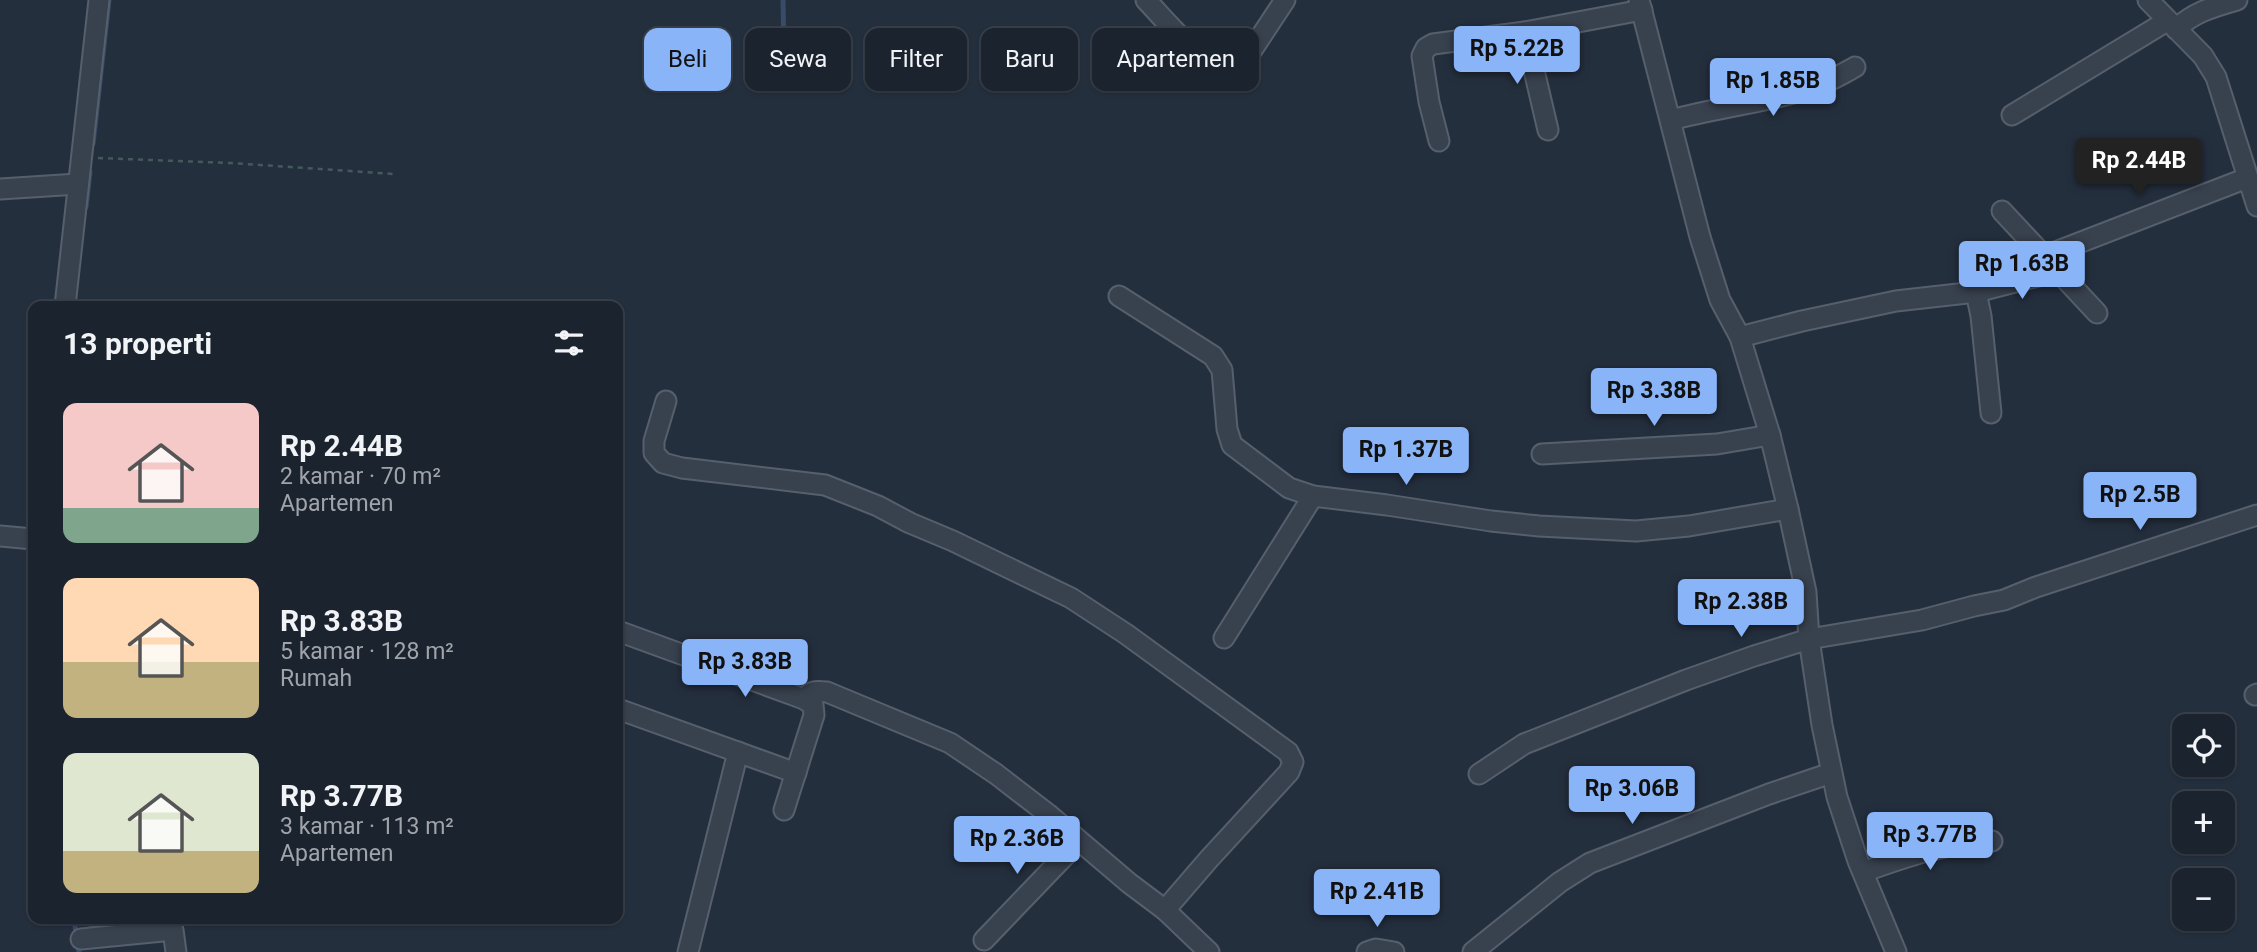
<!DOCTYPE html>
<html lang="id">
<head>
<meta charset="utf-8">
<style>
  :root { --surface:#1b232e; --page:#282f3a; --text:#f1f3f6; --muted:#a0a4aa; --line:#39404a; --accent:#8ab4f8 }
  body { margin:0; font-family:Roboto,sans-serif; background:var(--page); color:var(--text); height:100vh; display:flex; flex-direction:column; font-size:26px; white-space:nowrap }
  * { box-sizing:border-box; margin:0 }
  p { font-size:23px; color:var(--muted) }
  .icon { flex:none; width:38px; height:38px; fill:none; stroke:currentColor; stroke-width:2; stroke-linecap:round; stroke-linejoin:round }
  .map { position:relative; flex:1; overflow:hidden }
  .drawer { position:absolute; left:28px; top:301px; width:595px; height:623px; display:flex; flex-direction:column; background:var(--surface); border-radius:14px; box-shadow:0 2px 5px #0004,0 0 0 2px var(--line) }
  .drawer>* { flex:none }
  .top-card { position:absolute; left:644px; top:28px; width:665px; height:63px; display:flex; gap:14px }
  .tools { position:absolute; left:2172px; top:714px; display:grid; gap:14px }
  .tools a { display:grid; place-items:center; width:63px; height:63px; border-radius:14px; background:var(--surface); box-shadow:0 2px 5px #0004,0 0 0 2px var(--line); font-size:35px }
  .price { position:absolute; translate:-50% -60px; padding:0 16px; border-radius:7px; background:var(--accent); color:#111; font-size:23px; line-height:46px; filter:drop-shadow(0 2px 4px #0008) }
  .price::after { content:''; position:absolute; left:50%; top:42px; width:21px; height:16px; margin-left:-10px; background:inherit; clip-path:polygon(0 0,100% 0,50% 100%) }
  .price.selected { background:#222; color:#fff }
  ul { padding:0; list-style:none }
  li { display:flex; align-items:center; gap:21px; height:175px; padding:0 35px }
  li span { display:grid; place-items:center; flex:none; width:196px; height:140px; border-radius:14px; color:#555 }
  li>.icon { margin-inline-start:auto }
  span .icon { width:84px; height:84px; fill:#fffc; stroke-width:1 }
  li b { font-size:30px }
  h2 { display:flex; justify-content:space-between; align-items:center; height:84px; padding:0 35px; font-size:30px }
  .tag { padding:0 24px; border-radius:14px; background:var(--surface); box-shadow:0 2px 5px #0004,0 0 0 2px var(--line); font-size:24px; line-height:63px }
  .tag.selected { background:var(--accent); color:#111 }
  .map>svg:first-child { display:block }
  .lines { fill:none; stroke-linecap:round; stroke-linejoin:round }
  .stream { stroke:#394c67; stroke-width:5 }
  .minor-casing { stroke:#565f6c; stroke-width:23 }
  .path { stroke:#44595c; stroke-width:2.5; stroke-dasharray:5 5; stroke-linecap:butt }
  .minor { stroke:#38414e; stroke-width:19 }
</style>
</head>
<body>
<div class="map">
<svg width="2257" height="952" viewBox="0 0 2257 952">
  <rect width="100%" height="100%" fill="#242f3e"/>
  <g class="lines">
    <g class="stream">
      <path d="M783,0L784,54"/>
      <path d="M93,144L109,0"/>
      <path d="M86,207L90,172"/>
      <path d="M74,919L79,952"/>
      <path d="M90,919L91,926L180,919"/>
    </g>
    <defs>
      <g id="minor">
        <path d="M1146,0C1166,21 1205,69 1232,72L1250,53L1285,0"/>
        <path d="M1639,0L1700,237L1720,300L1740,337L1770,435L1788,509L1806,592L1809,639L1822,725L1837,797L1858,861L1896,952"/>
        <path d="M2148,0L2203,56L2216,77L2257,206"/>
        <path d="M2176,29C2194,12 2213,7 2237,0"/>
        <path d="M1525,32L1548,130"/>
        <path d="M2012,115L2167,21"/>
        <path d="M1671,120C1722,106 1777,102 1826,82C1836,78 1846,72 1855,67"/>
        <path d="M1439,141L1429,102L1422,56L1426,48L1433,44L1525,32L1642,10"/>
        <path d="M0,189L78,184"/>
        <path d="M2002,211L2097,313"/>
        <path d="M2045,256L2247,178"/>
        <path d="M1976,292L2058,271"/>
        <path d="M1119,296L1213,356L1222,370L1227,429L1232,445L1289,488L1313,496L1387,505L1491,521L1539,526L1636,531L1689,526L1788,509"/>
        <path d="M65,306L99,0"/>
        <path d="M1740,337L1802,321L1896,301L1976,292L1981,316L1991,413"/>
        <path d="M666,401L654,441V453L663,463L682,468L825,485L878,506L910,523L953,541L1071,598L1126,634L1288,752L1293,762L1289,772L1209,859L1165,910"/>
        <path d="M1542,454L1717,444L1770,435"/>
        <path d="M0,536L33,539"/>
        <path d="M618,631L804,699L813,705L814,715L784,810"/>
        <path d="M1224,638L1313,496"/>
        <path d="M2255,695L2257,694"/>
        <path d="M804,699C811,690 817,691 827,692L950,743L996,774L1048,814L1129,883L1165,910L1209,952"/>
        <path d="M618,709L796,773"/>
        <path d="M1479,774L1524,744L1686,680L1754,656L1809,639L1922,620L1974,606L2004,600L2036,587L2257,515"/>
        <path d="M1863,872C1905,857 1948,842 1992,841"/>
        <path d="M81,939L173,930L176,952"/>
        <path d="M984,940L1079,841"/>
        <path d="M688,952L738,752"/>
        <path d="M1367,952L1376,949L1394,952"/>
        <path d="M1473,952L1560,882L1590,863L1769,794L1831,773"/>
      </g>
    </defs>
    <use href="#minor" class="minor-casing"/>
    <path class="path" d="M98,158L231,163L394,174"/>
    <use href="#minor" class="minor"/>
  </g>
</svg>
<div class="tools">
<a><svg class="icon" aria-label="locate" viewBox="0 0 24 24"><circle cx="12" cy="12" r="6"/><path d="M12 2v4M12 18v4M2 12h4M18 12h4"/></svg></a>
<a>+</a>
<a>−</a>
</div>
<b class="price" style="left:1517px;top:86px">Rp 5.22B</b>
<b class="price" style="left:1773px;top:118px">Rp 1.85B</b>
<b class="price selected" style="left:2139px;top:198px">Rp 2.44B</b>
<b class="price" style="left:2022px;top:301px">Rp 1.63B</b>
<b class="price" style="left:1654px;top:428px">Rp 3.38B</b>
<b class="price" style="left:1406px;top:487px">Rp 1.37B</b>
<b class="price" style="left:2140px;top:532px">Rp 2.5B</b>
<b class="price" style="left:1741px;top:639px">Rp 2.38B</b>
<b class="price" style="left:745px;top:699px">Rp 3.83B</b>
<b class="price" style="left:1632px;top:826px">Rp 3.06B</b>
<b class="price" style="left:1930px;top:872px">Rp 3.77B</b>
<b class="price" style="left:1017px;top:876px">Rp 2.36B</b>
<b class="price" style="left:1377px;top:929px">Rp 2.41B</b>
<div class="top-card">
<a class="tag selected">Beli</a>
<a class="tag">Sewa</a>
<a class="tag">Filter</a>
<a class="tag">Baru</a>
<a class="tag">Apartemen</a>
</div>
<section class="drawer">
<h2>13 properti<svg class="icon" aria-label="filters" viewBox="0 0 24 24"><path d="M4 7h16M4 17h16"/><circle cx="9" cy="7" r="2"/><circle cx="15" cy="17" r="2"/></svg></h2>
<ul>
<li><span style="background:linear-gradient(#f6c9c9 75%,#7fa58c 0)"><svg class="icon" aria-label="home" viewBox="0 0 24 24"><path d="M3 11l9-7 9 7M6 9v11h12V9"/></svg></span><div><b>Rp 2.44B</b><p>2 kamar · 70 m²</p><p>Apartemen</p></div></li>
<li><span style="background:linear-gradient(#ffd9b3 60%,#c2b280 0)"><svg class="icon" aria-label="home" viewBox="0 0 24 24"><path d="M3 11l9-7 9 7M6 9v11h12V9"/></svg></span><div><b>Rp 3.83B</b><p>5 kamar · 128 m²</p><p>Rumah</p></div></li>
<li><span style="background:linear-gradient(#dfe7d0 70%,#c2b280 0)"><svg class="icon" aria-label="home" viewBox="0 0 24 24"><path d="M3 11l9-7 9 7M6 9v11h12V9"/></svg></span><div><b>Rp 3.77B</b><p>3 kamar · 113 m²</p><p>Apartemen</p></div></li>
</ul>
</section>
</div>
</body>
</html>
